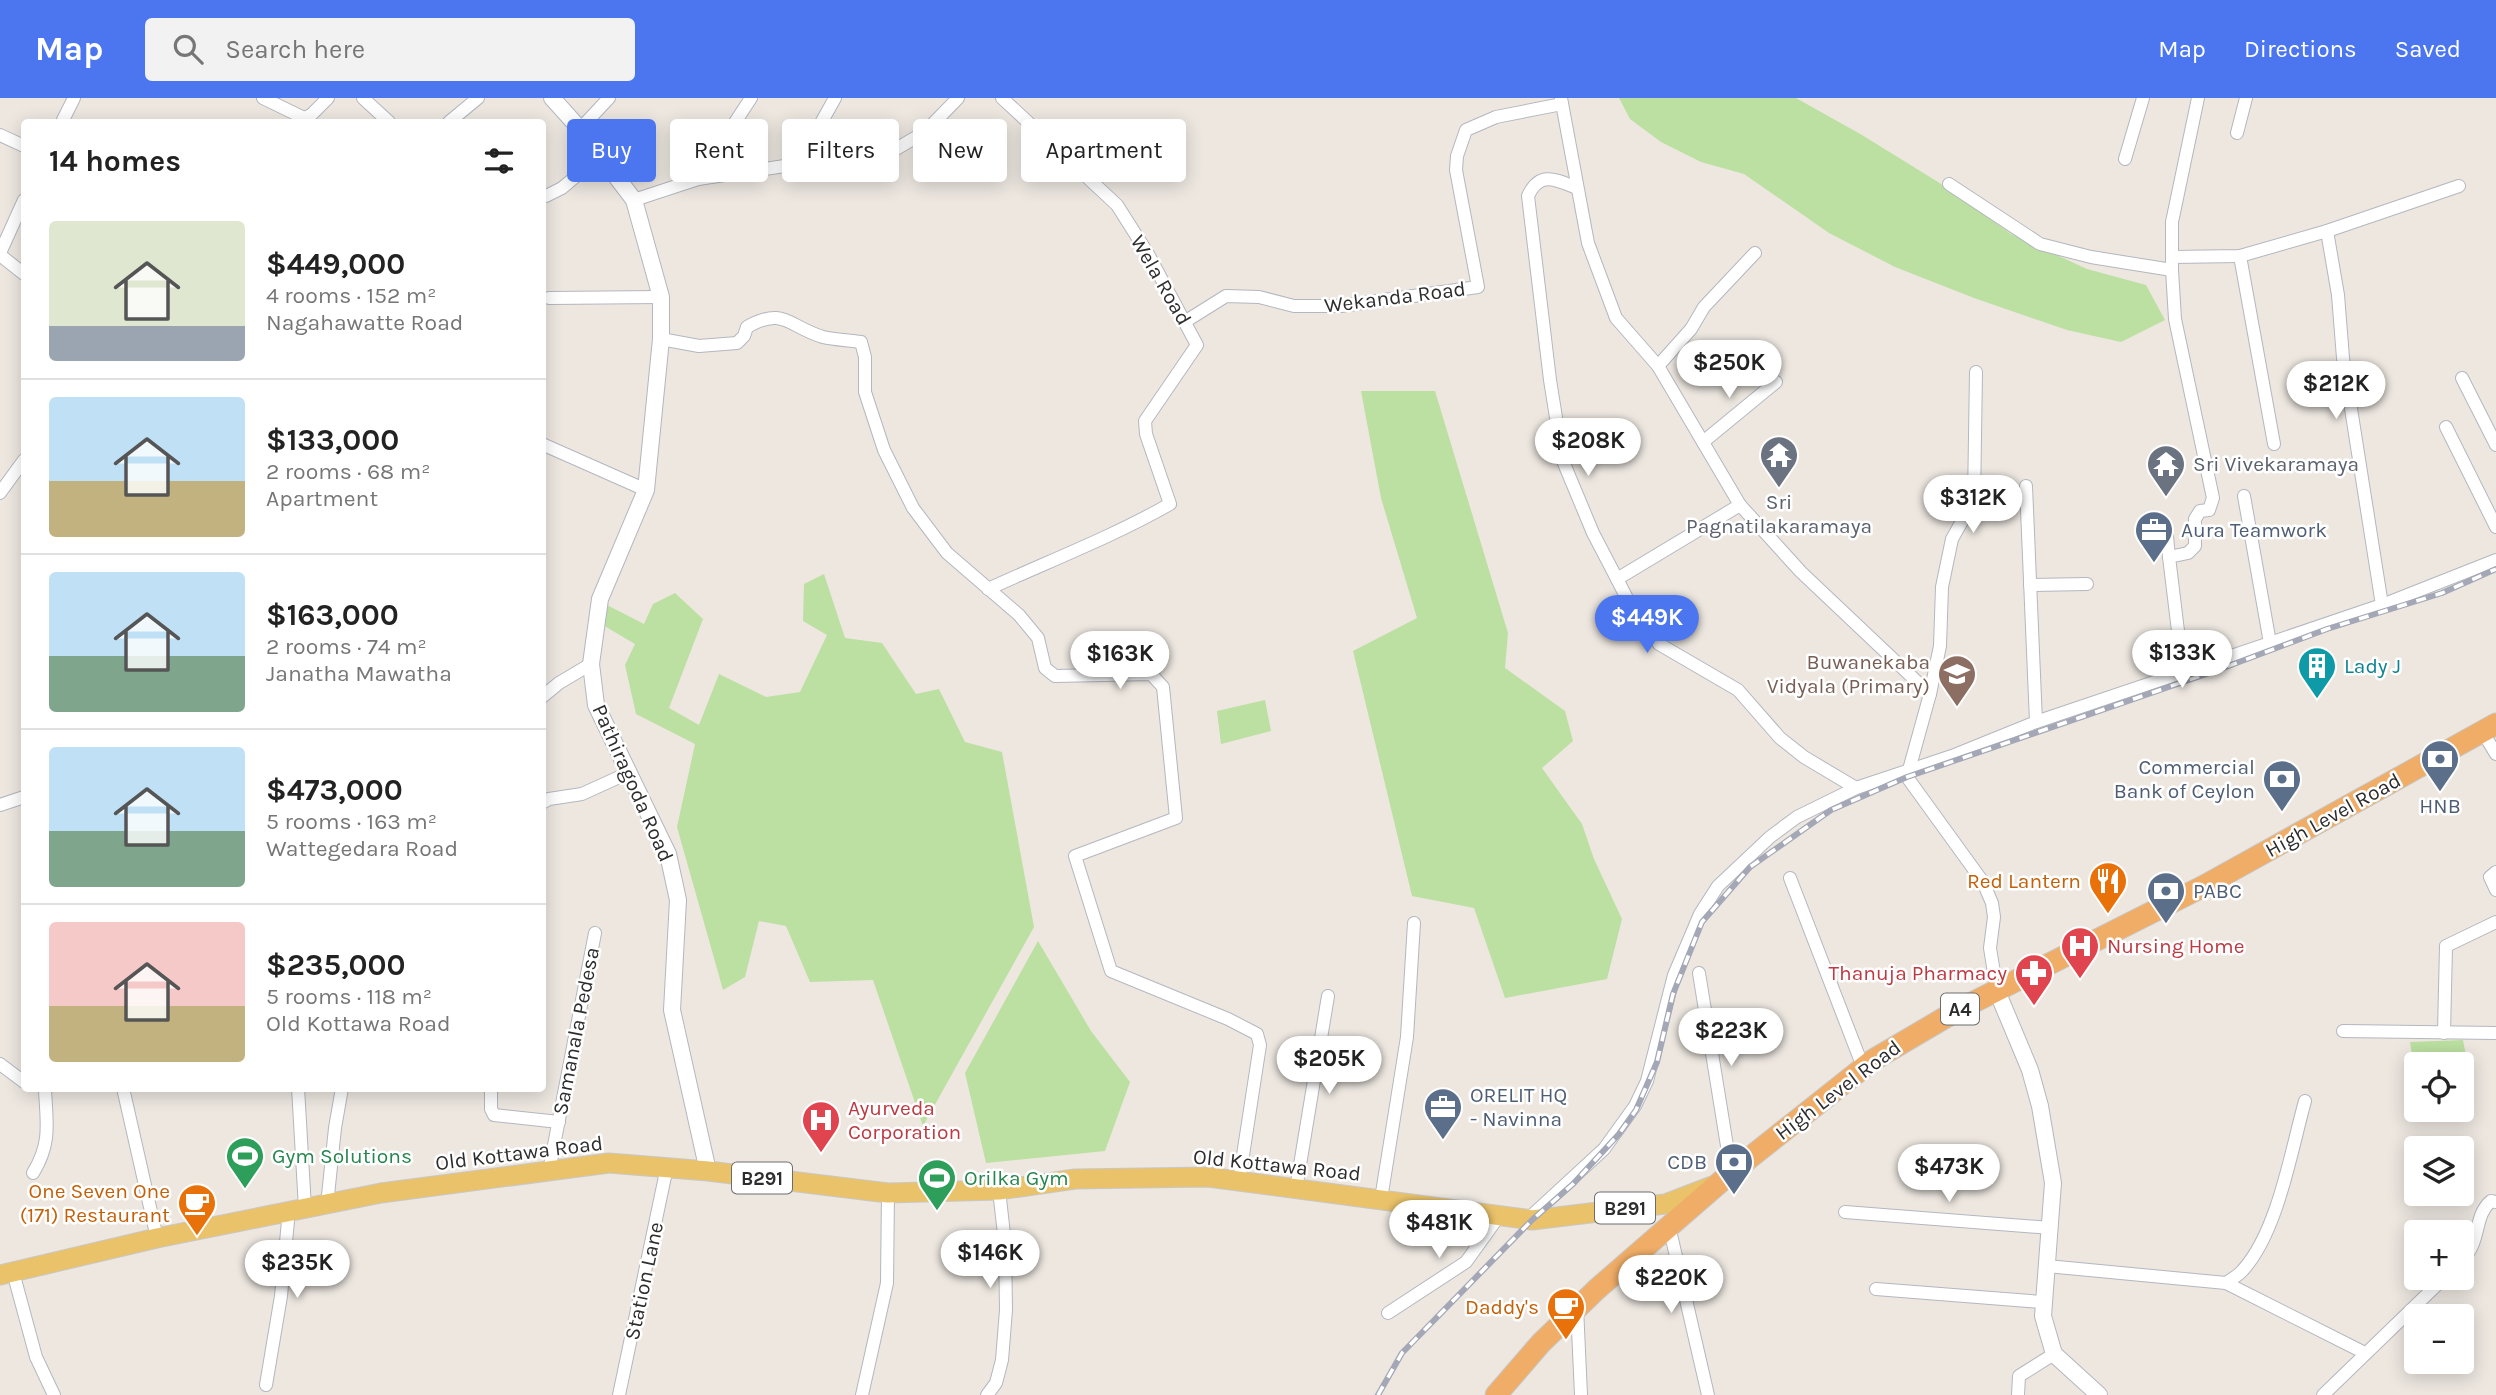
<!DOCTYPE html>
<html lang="en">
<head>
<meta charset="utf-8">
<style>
  :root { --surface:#fff; --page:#f2f2f2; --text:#222; --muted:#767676; --line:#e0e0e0; --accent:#4b76f0 }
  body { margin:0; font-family:Karla,sans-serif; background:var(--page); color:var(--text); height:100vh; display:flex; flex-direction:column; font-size:26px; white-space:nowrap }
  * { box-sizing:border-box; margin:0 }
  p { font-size:23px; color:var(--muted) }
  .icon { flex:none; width:38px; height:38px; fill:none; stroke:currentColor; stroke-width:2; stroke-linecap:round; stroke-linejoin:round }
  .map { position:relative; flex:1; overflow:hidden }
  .sheet { position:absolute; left:21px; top:21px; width:525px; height:973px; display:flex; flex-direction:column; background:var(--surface); border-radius:7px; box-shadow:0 4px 18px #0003 }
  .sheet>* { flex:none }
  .guide { position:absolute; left:567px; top:21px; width:665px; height:63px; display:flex; gap:14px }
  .tools { position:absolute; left:2404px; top:954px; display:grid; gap:14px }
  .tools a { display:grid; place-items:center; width:70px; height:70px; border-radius:7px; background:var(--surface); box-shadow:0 4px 18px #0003; font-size:35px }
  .price { position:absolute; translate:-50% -60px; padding:0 16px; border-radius:24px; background:#fff; color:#222; font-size:23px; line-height:46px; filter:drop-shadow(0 2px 4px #0008) }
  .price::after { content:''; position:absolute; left:50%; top:42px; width:21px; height:16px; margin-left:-10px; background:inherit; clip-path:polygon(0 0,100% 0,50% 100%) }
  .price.active { background:var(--accent); color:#fff }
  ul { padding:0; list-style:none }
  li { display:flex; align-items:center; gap:21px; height:175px; padding:0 28px }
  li+li { border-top:2px solid var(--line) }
  li span { display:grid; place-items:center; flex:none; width:196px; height:140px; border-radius:7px; color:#555 }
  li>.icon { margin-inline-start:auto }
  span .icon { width:84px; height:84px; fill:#fffc; stroke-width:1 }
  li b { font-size:30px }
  h2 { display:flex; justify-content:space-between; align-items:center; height:84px; padding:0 28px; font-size:30px }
  .tag { padding:0 24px; border-radius:7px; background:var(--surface); box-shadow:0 4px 18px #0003; font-size:24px; line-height:63px }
  .tag.active { background:var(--accent); color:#fff }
  header { display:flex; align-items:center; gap:42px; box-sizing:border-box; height:98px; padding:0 35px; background:var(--accent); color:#fff }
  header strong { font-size:33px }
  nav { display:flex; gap:38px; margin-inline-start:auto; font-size:24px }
  .search { width:490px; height:63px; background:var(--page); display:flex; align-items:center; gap:18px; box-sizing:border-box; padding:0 24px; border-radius:7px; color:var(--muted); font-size:26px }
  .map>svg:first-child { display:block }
  .green { fill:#bbe0a1 }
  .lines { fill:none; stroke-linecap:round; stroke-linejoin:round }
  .minor-casing { stroke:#b4b7bf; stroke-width:14 }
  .tertiary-casing { stroke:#b4b7bf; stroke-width:18 }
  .primary-casing { stroke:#c8c8c8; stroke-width:21 }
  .trunk-casing { stroke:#c8c8c8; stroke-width:23 }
  .minor { stroke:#fff; stroke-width:12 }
  .tertiary { stroke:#fff; stroke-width:16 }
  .primary { stroke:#e9c26a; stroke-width:19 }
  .trunk { stroke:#efad67; stroke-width:21 }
  .rail-casing { stroke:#a3a7b6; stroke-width:6 }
  .rail { stroke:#fff; stroke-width:3.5; stroke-dasharray:10; stroke-linecap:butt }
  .labels { text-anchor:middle; stroke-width:5; stroke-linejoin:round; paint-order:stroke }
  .shield { fill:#fff; stroke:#6c6c6c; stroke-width:2 }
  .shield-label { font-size:19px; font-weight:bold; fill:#2d2d2d }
  .street-label { font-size:21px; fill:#2d2d2d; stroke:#fff }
  .worship-label { font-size:21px; fill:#5b616d; stroke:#fff; text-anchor:start }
  .service-label { font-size:21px; fill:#4e5e75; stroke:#fff; text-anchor:start }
  .education-label { font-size:21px; fill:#785e54; stroke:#fff; text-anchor:end }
  .culture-label { font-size:21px; fill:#0d838f; stroke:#fff; text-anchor:start }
  .food-label { font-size:21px; fill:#c56008; stroke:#fff; text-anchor:end }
  .health-label { font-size:21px; fill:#be3a42; stroke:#fff; text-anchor:start }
  .leisure-label { font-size:21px; fill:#27864d; stroke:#fff; text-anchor:start }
</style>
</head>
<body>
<header>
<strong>Map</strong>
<div class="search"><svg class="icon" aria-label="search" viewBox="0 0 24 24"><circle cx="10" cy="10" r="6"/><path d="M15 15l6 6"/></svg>Search here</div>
<nav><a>Map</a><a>Directions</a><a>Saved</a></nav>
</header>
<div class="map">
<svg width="2496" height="1297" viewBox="0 0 2496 1297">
  <rect width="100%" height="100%" fill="#ede7e0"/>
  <g class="green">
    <path d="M1619,0H1796L1862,37L1938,84L2011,136L2087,171L2146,187L2165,222L2121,244L2067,232L1974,200L1895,169L1829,135L1744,76L1701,64L1661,44L1630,21Z"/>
    <path d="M1361,293H1435L1508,535L1505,570L1565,613L1573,643L1542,670L1582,726L1594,761L1622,821L1607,881L1505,900L1474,810L1412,798L1353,553L1417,520L1381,400Z"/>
    <path d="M824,476L845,540L882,545L916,596L939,591L965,644L1002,654L1034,829L923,1028L873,882L810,884L786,828L759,823L745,879L723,892L677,729L695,646L636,616L625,567L635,546L601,526L603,505L644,526L653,506L675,495L703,521L669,610L699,627L719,576L766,599L800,594L827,537L803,523L804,486Z"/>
    <path d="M1265,602L1271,633L1221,646L1217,613Z"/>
    <path d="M1038,843L1091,933L1130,984L1105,1053L986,1065L965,975Z"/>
    <path d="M2463,942L2468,968L2462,981V966H2417L2415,978L2410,944Z"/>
  </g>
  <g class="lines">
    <defs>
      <g id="minor">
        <path d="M263,0L304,20L311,17L328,0"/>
        <path d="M363,0L389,24"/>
        <path d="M1561,0L1588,145L1616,220L1658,268L1740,407L1801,474L1930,596L1907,679L1983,784L1992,805L1994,819L1990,850L1997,893"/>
        <path d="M62,24L74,0"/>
        <path d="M449,24L478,0"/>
        <path d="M580,31L609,0"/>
        <path d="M2237,35L2246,0"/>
        <path d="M0,37L24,48"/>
        <path d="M2125,61L2143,0"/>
        <path d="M798,66L835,0"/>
        <path d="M698,81L751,0"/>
        <path d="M1949,86L2040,146L2091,159L2172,172"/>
        <path d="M1577,90C1556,82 1540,72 1528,98L1550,282L1563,363L1593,435L1617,481"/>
        <path d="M546,98L562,90L600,58"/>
        <path d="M634,102L698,81L798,66L872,65L925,34L958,0"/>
        <path d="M2327,133L2338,197L2343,260L2382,507"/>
        <path d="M0,155L24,102"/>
        <path d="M0,157L24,176"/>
        <path d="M2240,158L2274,346"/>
        <path d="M2172,159L2240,158L2327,133L2459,88"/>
        <path d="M549,200L661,199"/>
        <path d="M1186,223L1226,198L1259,199L1294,208H1341L1478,189L1456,72L1457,58L1466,32L1496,19L1562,6"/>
        <path d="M661,241L699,248L737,245L744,238L747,229C784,208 789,229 823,239C835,242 849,242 861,244L865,259V294L884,352L913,410L947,455L1019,517L1038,540L1045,570L1055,578L1151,576L1163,589L1176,720L1075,758L1111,873L1228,921L1257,936L1260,947L1239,1083"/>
        <path d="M1658,268L1691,231L1704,209L1755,155"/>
        <path d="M2462,280L2496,347"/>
        <path d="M2446,329L2496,429"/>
        <path d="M1703,344L1776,284"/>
        <path d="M542,346L646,392"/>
        <path d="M2026,388L2036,624"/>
        <path d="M0,395L24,362"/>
        <path d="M2244,398L2270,545"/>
        <path d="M1740,407L1617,481L1632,510L1659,546L1738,592L1780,640L1804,659L1856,690"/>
        <path d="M2167,438L2169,459"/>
        <path d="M2030,487L2087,486"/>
        <path d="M988,491C1049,463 1112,439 1170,406L1146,336L1145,323L1197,247L1148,156L1117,107L1002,0"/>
        <path d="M2183,574L2169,459L2188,455L2195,448V421L2200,413L2209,412L2213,400L2175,221L2172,172V124L2198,0"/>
        <path d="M1930,596L1940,548L1942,489L1952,441L1974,402L1976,274"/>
        <path d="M542,599L559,585L591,566"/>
        <path d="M2482,633L2496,656"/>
        <path d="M542,705L549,701L582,696L628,675"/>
        <path d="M0,707L24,699"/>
        <path d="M2496,774L2490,779L2496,792"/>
        <path d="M1790,780L1863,969"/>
        <path d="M1699,875L1728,1054L1733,1073"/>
        <path d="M2343,933L2496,935"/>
        <path d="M2444,935L2446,848L2496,824"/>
        <path d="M0,966L24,984"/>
        <path d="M123,990L157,1140"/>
        <path d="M298,990L305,1110"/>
        <path d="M491,990V1011L494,1017L559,1024"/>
        <path d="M549,1073L595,835"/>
        <path d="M33,1075C51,1046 47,1026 45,993"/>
        <path d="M1296,1091L1328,898"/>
        <path d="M1381,1101L1407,939L1414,825"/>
        <path d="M327,1107L335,1030L342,990"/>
        <path d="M1845,1114L2051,1130"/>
        <path d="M1528,1121L1604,1051L1635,1008L1647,983L1674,877L1700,816L1718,788L1770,739L1797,719L1856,690L1952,658L2036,624L2382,507L2496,462"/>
        <path d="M1669,1128L1708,1297"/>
        <path d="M2462,1162C2482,1143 2473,1118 2491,1103L2496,1104"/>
        <path d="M2047,1168L2226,1185L2365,1255"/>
        <path d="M13,1174L36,1259L54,1297"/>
        <path d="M2226,1185C2232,1181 2239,1177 2243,1172C2278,1133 2291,1053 2305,1003"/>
        <path d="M1876,1191L2042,1204"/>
        <path d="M1577,1209L1581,1297"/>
        <path d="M1388,1215L1466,1164L1499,1118"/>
        <path d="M266,1287L281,1198L289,1112"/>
        <path d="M619,1297L667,1069"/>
        <path d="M862,1297L887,1185L888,1095"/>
        <path d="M987,1297L996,1285L1002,1262L1006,1212L1005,1145L999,1092"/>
        <path d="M2018,1297L2019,1278L2054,1256"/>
        <path d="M2323,1297L2444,1180"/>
      </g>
      <g id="tertiary">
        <path d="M552,0L580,31L634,102L661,199V241L646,392L600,501L591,566L596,607L668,756L678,802L672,912L708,1073"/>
        <path d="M1997,893L2030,972L2040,1008L2053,1085L2043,1218L2054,1256L2099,1297"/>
      </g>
      <path id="primary" d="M0,1177L157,1140L381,1095L609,1065L708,1073L888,1095L999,1092L1075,1081L1208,1079L1532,1122L1665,1106L1712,1088"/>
      <path id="trunk" d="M1496,1297L1541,1245L1597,1191L1733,1073L1873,962L1958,912L2204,788L2496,626"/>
    </defs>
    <use href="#minor" class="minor-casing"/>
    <use href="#tertiary" class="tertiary-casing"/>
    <use href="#primary" class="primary-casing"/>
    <use href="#trunk" class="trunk-casing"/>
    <use href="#minor" class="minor"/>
    <use href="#tertiary" class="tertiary"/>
    <use href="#primary" class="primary"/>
    <use href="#trunk" class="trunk"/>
    <defs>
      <path id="rail" d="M1378,1297L1402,1255L1532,1122L1573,1086L1619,1036L1636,1012L1657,964L1673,896L1702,824L1750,769L1831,712L1907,679L2215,573L2327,531L2442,495L2496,471"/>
    </defs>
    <use href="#rail" class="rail-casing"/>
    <use href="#rail" class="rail"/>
  </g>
  <defs>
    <symbol id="temple-pin" viewBox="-11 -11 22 30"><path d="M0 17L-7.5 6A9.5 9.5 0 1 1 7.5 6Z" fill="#6b7280" stroke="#fff"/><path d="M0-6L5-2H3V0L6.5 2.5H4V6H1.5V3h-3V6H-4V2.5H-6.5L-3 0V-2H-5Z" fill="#fff"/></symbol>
    <symbol id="office-pin" viewBox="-11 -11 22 30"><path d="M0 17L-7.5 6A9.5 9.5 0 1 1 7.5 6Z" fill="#5c6f8a" stroke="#fff"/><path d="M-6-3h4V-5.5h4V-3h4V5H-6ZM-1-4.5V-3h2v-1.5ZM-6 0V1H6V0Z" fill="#fff"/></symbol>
    <symbol id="building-pin" viewBox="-11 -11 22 30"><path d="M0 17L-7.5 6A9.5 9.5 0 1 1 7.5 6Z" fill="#0f9aa8" stroke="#fff"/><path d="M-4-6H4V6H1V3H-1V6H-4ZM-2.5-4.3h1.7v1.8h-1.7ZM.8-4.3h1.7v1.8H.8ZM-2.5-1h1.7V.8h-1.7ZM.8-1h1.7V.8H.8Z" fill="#fff"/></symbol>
    <symbol id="school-pin" viewBox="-11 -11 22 30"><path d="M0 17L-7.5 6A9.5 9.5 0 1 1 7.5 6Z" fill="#8d6e63" stroke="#fff"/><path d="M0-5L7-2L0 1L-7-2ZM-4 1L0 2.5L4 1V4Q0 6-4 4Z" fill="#fff"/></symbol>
    <symbol id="bank-pin" viewBox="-11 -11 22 30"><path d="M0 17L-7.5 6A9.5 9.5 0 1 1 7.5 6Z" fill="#5c6f8a" stroke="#fff"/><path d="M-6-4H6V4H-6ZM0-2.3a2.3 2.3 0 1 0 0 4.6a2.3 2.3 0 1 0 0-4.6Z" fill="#fff"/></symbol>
    <symbol id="restaurant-pin" viewBox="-11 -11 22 30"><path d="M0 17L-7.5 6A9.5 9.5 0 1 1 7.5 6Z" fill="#e8710a" stroke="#fff"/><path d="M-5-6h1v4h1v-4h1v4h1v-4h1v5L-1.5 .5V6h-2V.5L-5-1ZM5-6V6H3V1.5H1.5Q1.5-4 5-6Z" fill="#fff"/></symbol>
    <symbol id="hospital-pin" viewBox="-11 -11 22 30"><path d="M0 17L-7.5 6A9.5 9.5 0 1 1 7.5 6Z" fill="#e0444e" stroke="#fff"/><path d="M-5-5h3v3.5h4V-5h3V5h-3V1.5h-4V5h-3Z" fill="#fff"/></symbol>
    <symbol id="pharmacy-pin" viewBox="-11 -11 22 30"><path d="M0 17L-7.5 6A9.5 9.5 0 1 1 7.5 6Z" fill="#e0444e" stroke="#fff"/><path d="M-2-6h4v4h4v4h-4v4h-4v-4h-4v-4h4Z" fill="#fff"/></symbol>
    <symbol id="stadium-pin" viewBox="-11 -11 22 30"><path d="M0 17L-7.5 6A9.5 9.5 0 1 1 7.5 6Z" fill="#2e9e5b" stroke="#fff"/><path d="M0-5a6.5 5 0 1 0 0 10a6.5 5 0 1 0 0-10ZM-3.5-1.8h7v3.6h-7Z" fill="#fff"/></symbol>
    <symbol id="cafe-pin" viewBox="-11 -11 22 30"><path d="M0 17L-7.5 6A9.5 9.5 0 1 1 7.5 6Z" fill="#e8710a" stroke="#fff"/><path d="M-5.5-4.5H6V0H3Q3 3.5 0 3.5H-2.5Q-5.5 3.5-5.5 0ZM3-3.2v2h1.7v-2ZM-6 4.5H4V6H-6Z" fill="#fff"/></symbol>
  </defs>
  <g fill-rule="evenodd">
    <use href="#temple-pin" x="1757" y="335" width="44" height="60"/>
    <use href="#temple-pin" x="2144" y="344" width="44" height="60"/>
    <use href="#office-pin" x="2132" y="410" width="44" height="60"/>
    <use href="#building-pin" x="2295" y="546" width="44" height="60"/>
    <use href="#school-pin" x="1935" y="554" width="44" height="60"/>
    <use href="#bank-pin" x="2418" y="639" width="44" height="60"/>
    <use href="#bank-pin" x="2260" y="659" width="44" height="60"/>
    <use href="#restaurant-pin" x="2086" y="761" width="44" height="60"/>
    <use href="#bank-pin" x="2144" y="771" width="44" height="60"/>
    <use href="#hospital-pin" x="2058" y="826" width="44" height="60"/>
    <use href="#pharmacy-pin" x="2012" y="853" width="44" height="60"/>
    <use href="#office-pin" x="1421" y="987" width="44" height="60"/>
    <use href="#hospital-pin" x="799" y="1000" width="44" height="60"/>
    <use href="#stadium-pin" x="223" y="1036" width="44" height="60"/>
    <use href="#bank-pin" x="1712" y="1042" width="44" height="60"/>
    <use href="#stadium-pin" x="915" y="1058" width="44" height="60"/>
    <use href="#cafe-pin" x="175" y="1083" width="44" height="60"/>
    <use href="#cafe-pin" x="1544" y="1187" width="44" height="60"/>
  </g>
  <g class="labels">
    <g class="shield">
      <rect x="1941" y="895.5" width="38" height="31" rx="5"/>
      <rect x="732" y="1064.5" width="60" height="31" rx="5"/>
      <rect x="1595" y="1094.5" width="60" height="31" rx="5"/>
    </g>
    <g class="shield-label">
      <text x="1960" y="918">A4</text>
      <text x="762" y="1087">B291</text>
      <text x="1625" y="1117">B291</text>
    </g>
    <g class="street-label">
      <text transform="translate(1161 182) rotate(60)" y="7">Wela Road</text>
      <text transform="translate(1395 199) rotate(-7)" y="7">Wekanda Road</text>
      <text transform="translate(633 685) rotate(66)" y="7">Pathiragoda Road</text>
      <text transform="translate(2333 717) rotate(-29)" y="7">High Level Road</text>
      <text transform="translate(576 933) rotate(-79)" y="7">Samanala Pedesa</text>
      <text transform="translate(1838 992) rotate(-37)" y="7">High Level Road</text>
      <text transform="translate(519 1055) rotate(-7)" y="7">Old Kottawa Road</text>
      <text transform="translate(1277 1067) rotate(6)" y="7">Old Kottawa Road</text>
      <text transform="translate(644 1183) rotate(-78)" y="7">Station Lane</text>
    </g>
    <g class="worship-label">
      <text x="2193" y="373">Sri Vivekaramaya</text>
      <text x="1779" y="411" text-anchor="middle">Sri<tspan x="1779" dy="24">Pagnatilakaramaya</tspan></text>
    </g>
    <g class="service-label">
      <text x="2181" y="439">Aura Teamwork</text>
      <text x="2255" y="676" text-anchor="end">Commercial<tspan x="2255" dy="24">Bank of Ceylon</tspan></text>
      <text x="2440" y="715" text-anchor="middle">HNB</text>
      <text x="2193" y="800">PABC</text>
      <text x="1470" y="1004">ORELIT HQ<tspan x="1470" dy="24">- Navinna</tspan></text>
      <text x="1707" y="1071" text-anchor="end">CDB</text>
    </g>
    <g class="education-label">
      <text x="1930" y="571">Buwanekaba<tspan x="1930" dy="24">Vidyala (Primary)</tspan></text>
    </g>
    <g class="culture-label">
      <text x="2344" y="575">Lady J</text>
    </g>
    <g class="food-label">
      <text x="2081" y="790">Red Lantern</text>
      <text x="170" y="1100">One Seven One<tspan x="170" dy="24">(171) Restaurant</tspan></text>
      <text x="1539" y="1216">Daddy's</text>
    </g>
    <g class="health-label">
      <text x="2107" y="855">Nursing Home</text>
      <text x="2007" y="882" text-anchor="end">Thanuja Pharmacy</text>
      <text x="848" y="1017">Ayurveda<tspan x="848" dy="24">Corporation</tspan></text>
    </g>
    <g class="leisure-label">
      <text x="272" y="1065">Gym Solutions</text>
      <text x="964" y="1087">Orilka Gym</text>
    </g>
  </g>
</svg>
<div class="tools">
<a><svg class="icon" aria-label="locate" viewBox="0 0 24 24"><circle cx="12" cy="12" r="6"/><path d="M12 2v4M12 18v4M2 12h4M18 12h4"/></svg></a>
<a><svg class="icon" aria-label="layers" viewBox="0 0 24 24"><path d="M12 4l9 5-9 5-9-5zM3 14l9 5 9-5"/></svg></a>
<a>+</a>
<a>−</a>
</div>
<b class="price" style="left:1729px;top:302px">$250K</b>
<b class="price" style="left:2336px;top:323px">$212K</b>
<b class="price" style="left:1588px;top:380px">$208K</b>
<b class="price" style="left:1973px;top:437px">$312K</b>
<b class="price active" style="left:1647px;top:557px">$449K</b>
<b class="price" style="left:2182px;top:592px">$133K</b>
<b class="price" style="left:1120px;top:593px">$163K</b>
<b class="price" style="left:1731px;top:970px">$223K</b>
<b class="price" style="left:1329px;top:998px">$205K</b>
<b class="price" style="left:1949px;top:1106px">$473K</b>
<b class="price" style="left:1439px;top:1162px">$481K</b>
<b class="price" style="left:990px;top:1192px">$146K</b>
<b class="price" style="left:297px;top:1202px">$235K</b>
<b class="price" style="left:1671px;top:1217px">$220K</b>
<div class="guide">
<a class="tag active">Buy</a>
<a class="tag">Rent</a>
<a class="tag">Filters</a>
<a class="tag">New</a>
<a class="tag">Apartment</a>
</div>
<section class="sheet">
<h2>14 homes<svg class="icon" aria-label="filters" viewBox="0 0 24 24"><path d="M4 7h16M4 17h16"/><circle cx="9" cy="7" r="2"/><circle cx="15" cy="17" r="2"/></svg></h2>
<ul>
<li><span style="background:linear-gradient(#dfe7d0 75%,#9aa5b1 0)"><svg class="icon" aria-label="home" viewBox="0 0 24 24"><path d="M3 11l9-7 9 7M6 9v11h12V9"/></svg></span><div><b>$449,000</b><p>4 rooms · 152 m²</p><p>Nagahawatte Road</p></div></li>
<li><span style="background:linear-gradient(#bfe0f5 60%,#c2b280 0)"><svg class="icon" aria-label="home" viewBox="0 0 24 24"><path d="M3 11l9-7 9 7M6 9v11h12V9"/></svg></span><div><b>$133,000</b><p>2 rooms · 68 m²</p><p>Apartment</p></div></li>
<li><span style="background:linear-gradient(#bfe0f5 60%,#7fa58c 0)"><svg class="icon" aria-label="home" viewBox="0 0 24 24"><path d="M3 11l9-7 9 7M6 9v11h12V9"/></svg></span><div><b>$163,000</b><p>2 rooms · 74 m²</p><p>Janatha Mawatha</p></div></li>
<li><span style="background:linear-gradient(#bfe0f5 60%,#7fa58c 0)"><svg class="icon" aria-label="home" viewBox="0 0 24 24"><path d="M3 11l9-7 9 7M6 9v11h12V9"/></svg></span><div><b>$473,000</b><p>5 rooms · 163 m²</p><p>Wattegedara Road</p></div></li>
<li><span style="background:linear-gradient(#f6c9c9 60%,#c2b280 0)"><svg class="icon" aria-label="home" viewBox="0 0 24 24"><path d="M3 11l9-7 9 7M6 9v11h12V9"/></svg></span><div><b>$235,000</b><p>5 rooms · 118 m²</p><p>Old Kottawa Road</p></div></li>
</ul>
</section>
</div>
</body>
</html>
